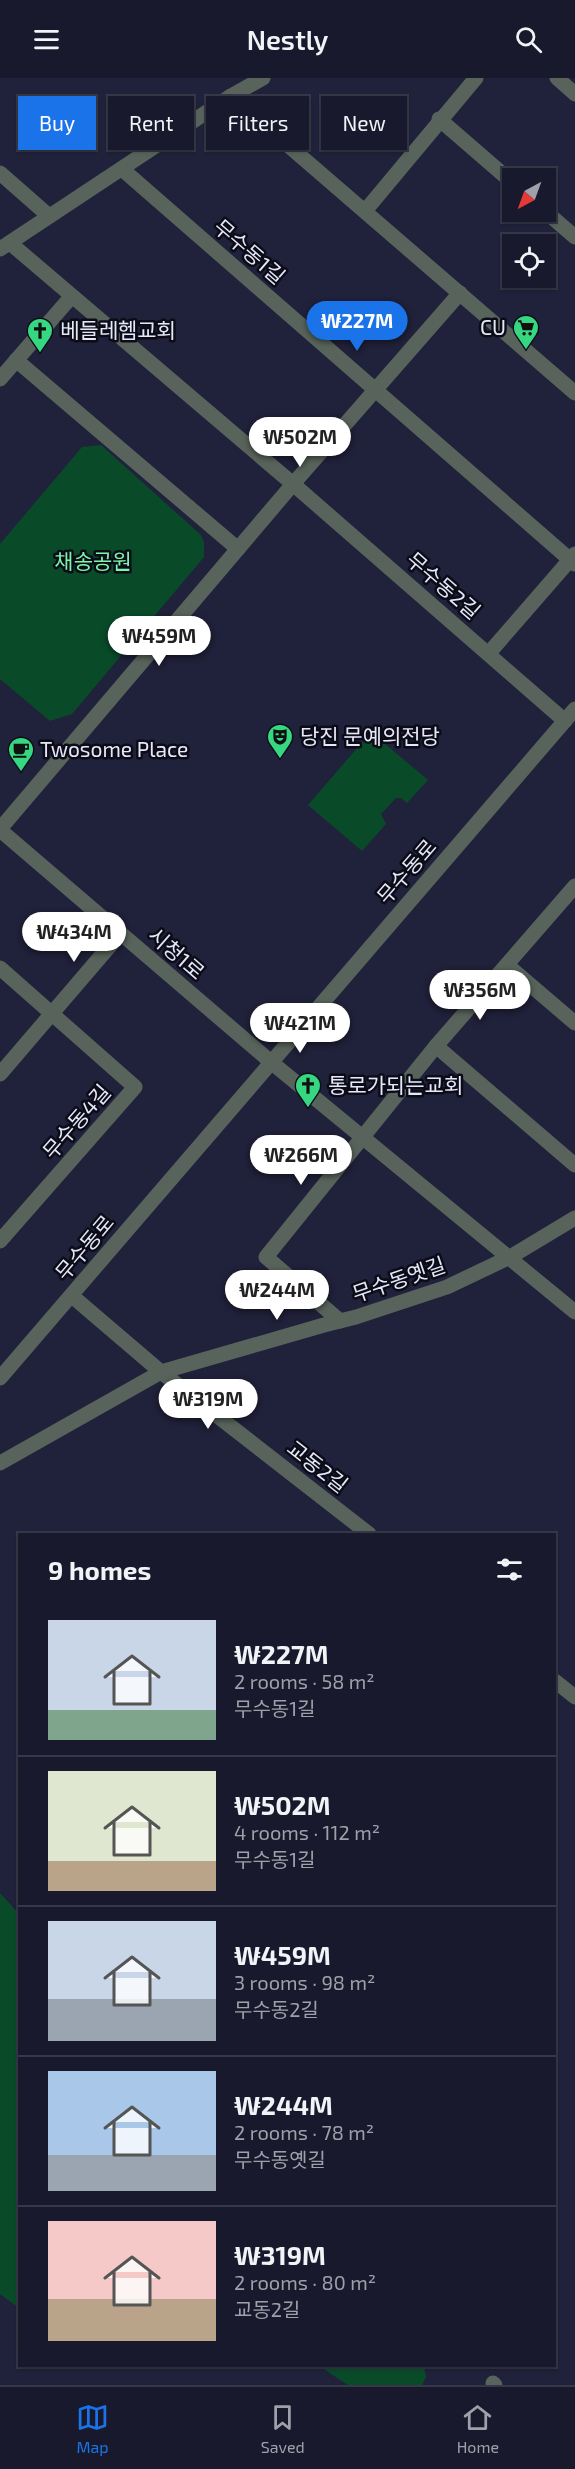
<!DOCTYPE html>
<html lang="en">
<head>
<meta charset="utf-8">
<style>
  :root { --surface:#18192c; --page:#252638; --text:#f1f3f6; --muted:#9fa0a9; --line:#363848; --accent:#1a73e8 }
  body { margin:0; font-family:"Exo 2","Noto Sans KR",sans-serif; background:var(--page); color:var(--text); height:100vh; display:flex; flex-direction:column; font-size:22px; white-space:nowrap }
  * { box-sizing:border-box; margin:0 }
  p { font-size:20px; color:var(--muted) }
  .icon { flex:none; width:33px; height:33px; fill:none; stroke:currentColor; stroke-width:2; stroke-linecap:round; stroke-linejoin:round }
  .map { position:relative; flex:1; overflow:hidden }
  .drawer { position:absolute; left:18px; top:1455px; width:538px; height:834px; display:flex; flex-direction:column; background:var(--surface); border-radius:0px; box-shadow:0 2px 4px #0004,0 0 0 2px var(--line) }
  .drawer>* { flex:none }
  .guide { position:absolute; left:18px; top:18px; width:540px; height:54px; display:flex; gap:12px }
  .needle { width:39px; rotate:221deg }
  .buttons { position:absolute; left:502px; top:90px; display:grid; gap:12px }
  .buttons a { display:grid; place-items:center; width:54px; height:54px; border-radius:0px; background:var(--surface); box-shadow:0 2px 4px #0004,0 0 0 2px var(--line); font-size:30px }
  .price { position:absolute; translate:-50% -51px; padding:0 14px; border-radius:21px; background:#fff; color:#222; font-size:20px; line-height:39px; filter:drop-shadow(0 2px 3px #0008) }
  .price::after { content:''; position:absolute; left:50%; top:36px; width:18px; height:14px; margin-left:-9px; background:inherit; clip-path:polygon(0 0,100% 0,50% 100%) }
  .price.on { background:var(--accent); color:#fff }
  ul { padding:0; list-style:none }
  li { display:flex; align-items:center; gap:18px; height:150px; padding:0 30px }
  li+li { border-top:2px solid var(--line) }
  li span { display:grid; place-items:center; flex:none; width:168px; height:120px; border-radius:0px; color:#555 }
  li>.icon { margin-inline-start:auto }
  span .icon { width:72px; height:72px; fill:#fffc; stroke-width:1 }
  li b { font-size:26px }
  h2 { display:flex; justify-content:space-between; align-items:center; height:72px; padding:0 30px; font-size:26px }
  .tag { padding:0 21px; border-radius:0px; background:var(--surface); box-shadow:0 2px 4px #0004,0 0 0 2px var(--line); font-size:21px; line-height:54px }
  .tag.on { background:var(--accent); color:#fff }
  header { display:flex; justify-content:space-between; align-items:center; height:78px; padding:0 30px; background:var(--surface); font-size:27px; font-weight:600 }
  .dock { display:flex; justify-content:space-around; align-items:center; height:84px; border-top:2px solid var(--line); background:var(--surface); font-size:16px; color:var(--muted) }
  .dock a { display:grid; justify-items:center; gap:3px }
  .dock .on { color:var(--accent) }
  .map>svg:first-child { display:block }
  .green { fill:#094b29 }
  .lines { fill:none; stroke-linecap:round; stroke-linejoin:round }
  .minor { stroke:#58645b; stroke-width:15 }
  .labels { text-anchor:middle; stroke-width:5; stroke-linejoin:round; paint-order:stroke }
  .street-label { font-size:21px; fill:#e6e8f9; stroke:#0b0c17 }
  .poi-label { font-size:21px; fill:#e6e8f9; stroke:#0b0c17; text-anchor:start }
  .park-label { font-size:21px; fill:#7af7a9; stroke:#0b0c17 }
</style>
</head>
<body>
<header><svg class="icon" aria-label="menu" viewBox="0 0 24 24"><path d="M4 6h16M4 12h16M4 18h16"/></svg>Nestly<svg class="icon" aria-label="search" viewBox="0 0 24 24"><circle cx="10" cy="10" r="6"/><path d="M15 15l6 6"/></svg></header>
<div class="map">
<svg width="575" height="2307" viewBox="0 0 575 2307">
  <rect width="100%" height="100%" fill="#20213a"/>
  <g class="green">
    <path d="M101,367L201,457L204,464V479L72,636L50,643L0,601V466L82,369Z"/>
    <path d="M371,654L428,702L407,725L401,720H396L381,736L386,746L362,773L308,727Z"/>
    <path d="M0,1815L19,1836V2230L0,2216Z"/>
    <path d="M319,2288H424L426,2299L422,2307H348Z"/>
  </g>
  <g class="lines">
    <g class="minor">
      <path d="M557,0L575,16"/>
      <path d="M231,18L575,315"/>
      <path d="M439,41L513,105"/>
      <path d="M122,91L575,486"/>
      <path d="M0,95L49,138"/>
      <path d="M365,133L476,0"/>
      <path d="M546,134L575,159"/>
      <path d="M10,165L293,406L565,643"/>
      <path d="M0,171L231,18L263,0"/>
      <path d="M16,282L238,471"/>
      <path d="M0,301L71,219"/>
      <path d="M489,575L575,476"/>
      <path d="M0,751L293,406L460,215"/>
      <path d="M0,752L271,984L575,1234"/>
      <path d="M507,887L575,945"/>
      <path d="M0,890L135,1009L0,1163"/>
      <path d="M436,968L575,1087"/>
      <path d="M0,996L120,856"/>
      <path d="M72,1218L161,1294L369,1456"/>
      <path d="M340,1243L266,1179L436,968L575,808"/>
      <path d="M0,1300L575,631"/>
      <path d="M0,1385L161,1294L324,1247L356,1239L447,1209L510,1179L575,1140"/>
      <path d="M555,1603L575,1619"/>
      <path d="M493,2305L495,2307"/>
    </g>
  </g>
  <defs>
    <symbol id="supermarket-pin" viewBox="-11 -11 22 30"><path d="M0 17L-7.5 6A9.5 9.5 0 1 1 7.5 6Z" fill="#35d881" stroke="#0b0c17"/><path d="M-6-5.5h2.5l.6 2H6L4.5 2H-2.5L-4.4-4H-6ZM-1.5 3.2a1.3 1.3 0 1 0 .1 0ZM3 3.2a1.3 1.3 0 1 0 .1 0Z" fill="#111"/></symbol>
    <symbol id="church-pin" viewBox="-11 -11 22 30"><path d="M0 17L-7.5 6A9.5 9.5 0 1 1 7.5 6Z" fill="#35d881" stroke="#0b0c17"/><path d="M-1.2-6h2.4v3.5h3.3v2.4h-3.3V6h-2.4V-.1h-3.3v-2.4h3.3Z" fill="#111"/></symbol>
    <symbol id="theatre-pin" viewBox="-11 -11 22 30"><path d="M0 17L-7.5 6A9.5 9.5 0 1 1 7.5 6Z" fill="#35d881" stroke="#0b0c17"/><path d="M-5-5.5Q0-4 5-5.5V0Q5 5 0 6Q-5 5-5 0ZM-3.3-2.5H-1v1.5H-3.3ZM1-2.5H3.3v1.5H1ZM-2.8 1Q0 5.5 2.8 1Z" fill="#111"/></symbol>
    <symbol id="cafe-pin" viewBox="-11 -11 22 30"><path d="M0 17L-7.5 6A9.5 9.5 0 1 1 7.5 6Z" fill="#35d881" stroke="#0b0c17"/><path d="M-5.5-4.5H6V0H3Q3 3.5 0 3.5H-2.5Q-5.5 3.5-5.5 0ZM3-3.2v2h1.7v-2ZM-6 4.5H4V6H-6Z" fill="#111"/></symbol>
  </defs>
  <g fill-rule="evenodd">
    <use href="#supermarket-pin" x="511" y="235" width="30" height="40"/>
    <use href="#church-pin" x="25" y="238" width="30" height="40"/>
    <use href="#theatre-pin" x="265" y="644" width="30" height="40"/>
    <use href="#cafe-pin" x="6" y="657" width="30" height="40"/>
    <use href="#church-pin" x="293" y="993" width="30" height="40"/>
  </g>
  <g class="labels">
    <g class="street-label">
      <text transform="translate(249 174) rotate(41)" y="7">무수동1길</text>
      <text transform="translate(443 508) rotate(41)" y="7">무수동2길</text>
      <text transform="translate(407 794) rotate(-49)" y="7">무수동로</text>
      <text transform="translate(176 876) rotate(41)" y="7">시청1로</text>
      <text transform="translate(77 1044) rotate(-49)" y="7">무수동4길</text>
      <text transform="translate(85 1170) rotate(-50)" y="7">무수동로</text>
      <text transform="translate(399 1202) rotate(-19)" y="7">무수동옛길</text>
      <text transform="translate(317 1389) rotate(38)" y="7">교동2길</text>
    </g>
    <g class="poi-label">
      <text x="506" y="257" text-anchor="end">CU</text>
      <text x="60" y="260">베들레헴교회</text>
      <text x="300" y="666">당진 문예의전당</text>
      <text x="40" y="679">Twosome Place</text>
      <text x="328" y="1015">통로가되는교회</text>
    </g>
    <g class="park-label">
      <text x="93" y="491">채송공원</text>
    </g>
  </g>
</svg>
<div class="buttons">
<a><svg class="needle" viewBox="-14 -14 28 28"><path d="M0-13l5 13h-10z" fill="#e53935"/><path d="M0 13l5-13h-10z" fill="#9fa0a9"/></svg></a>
<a><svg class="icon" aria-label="locate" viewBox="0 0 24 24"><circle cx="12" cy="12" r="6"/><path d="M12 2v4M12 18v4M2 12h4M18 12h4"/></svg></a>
</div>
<b class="price on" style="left:357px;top:274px">₩227M</b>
<b class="price" style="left:300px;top:390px">₩502M</b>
<b class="price" style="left:159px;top:589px">₩459M</b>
<b class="price" style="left:74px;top:885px">₩434M</b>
<b class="price" style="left:480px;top:943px">₩356M</b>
<b class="price" style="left:300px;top:976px">₩421M</b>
<b class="price" style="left:301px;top:1108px">₩266M</b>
<b class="price" style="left:277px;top:1243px">₩244M</b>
<b class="price" style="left:208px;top:1352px">₩319M</b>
<div class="guide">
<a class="tag on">Buy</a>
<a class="tag">Rent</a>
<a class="tag">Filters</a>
<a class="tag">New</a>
</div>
<section class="drawer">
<h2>9 homes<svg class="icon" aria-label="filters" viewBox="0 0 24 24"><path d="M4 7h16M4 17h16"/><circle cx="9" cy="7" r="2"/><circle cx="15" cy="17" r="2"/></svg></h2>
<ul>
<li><span style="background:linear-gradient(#c9d6e8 75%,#7fa58c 0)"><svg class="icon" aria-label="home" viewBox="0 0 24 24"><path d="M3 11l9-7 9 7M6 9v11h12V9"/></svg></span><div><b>₩227M</b><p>2 rooms · 58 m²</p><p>무수동1길</p></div></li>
<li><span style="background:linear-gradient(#dfe7d0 75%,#b9a48a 0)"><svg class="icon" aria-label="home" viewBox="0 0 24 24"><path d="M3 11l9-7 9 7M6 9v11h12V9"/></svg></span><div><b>₩502M</b><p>4 rooms · 112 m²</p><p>무수동1길</p></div></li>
<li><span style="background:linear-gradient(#c9d6e8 65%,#9aa5b1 0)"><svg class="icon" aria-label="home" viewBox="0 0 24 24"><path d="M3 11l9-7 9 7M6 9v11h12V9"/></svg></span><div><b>₩459M</b><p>3 rooms · 98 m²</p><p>무수동2길</p></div></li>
<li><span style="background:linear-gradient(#a9c7e8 70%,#9aa5b1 0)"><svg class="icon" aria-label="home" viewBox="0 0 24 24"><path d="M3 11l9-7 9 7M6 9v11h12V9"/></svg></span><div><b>₩244M</b><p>2 rooms · 78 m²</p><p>무수동옛길</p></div></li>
<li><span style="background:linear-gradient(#f6c9c9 65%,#b9a48a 0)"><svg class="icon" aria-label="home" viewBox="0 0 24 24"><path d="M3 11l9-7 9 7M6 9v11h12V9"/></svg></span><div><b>₩319M</b><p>2 rooms · 80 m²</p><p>교동2길</p></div></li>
</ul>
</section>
</div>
<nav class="dock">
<a class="on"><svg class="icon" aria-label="map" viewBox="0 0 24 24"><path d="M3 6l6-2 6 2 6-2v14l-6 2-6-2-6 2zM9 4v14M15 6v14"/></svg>Map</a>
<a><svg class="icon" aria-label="saved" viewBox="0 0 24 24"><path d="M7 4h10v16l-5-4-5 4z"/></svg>Saved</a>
<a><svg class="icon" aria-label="home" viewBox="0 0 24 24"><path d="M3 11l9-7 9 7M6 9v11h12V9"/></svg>Home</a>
</nav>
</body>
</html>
